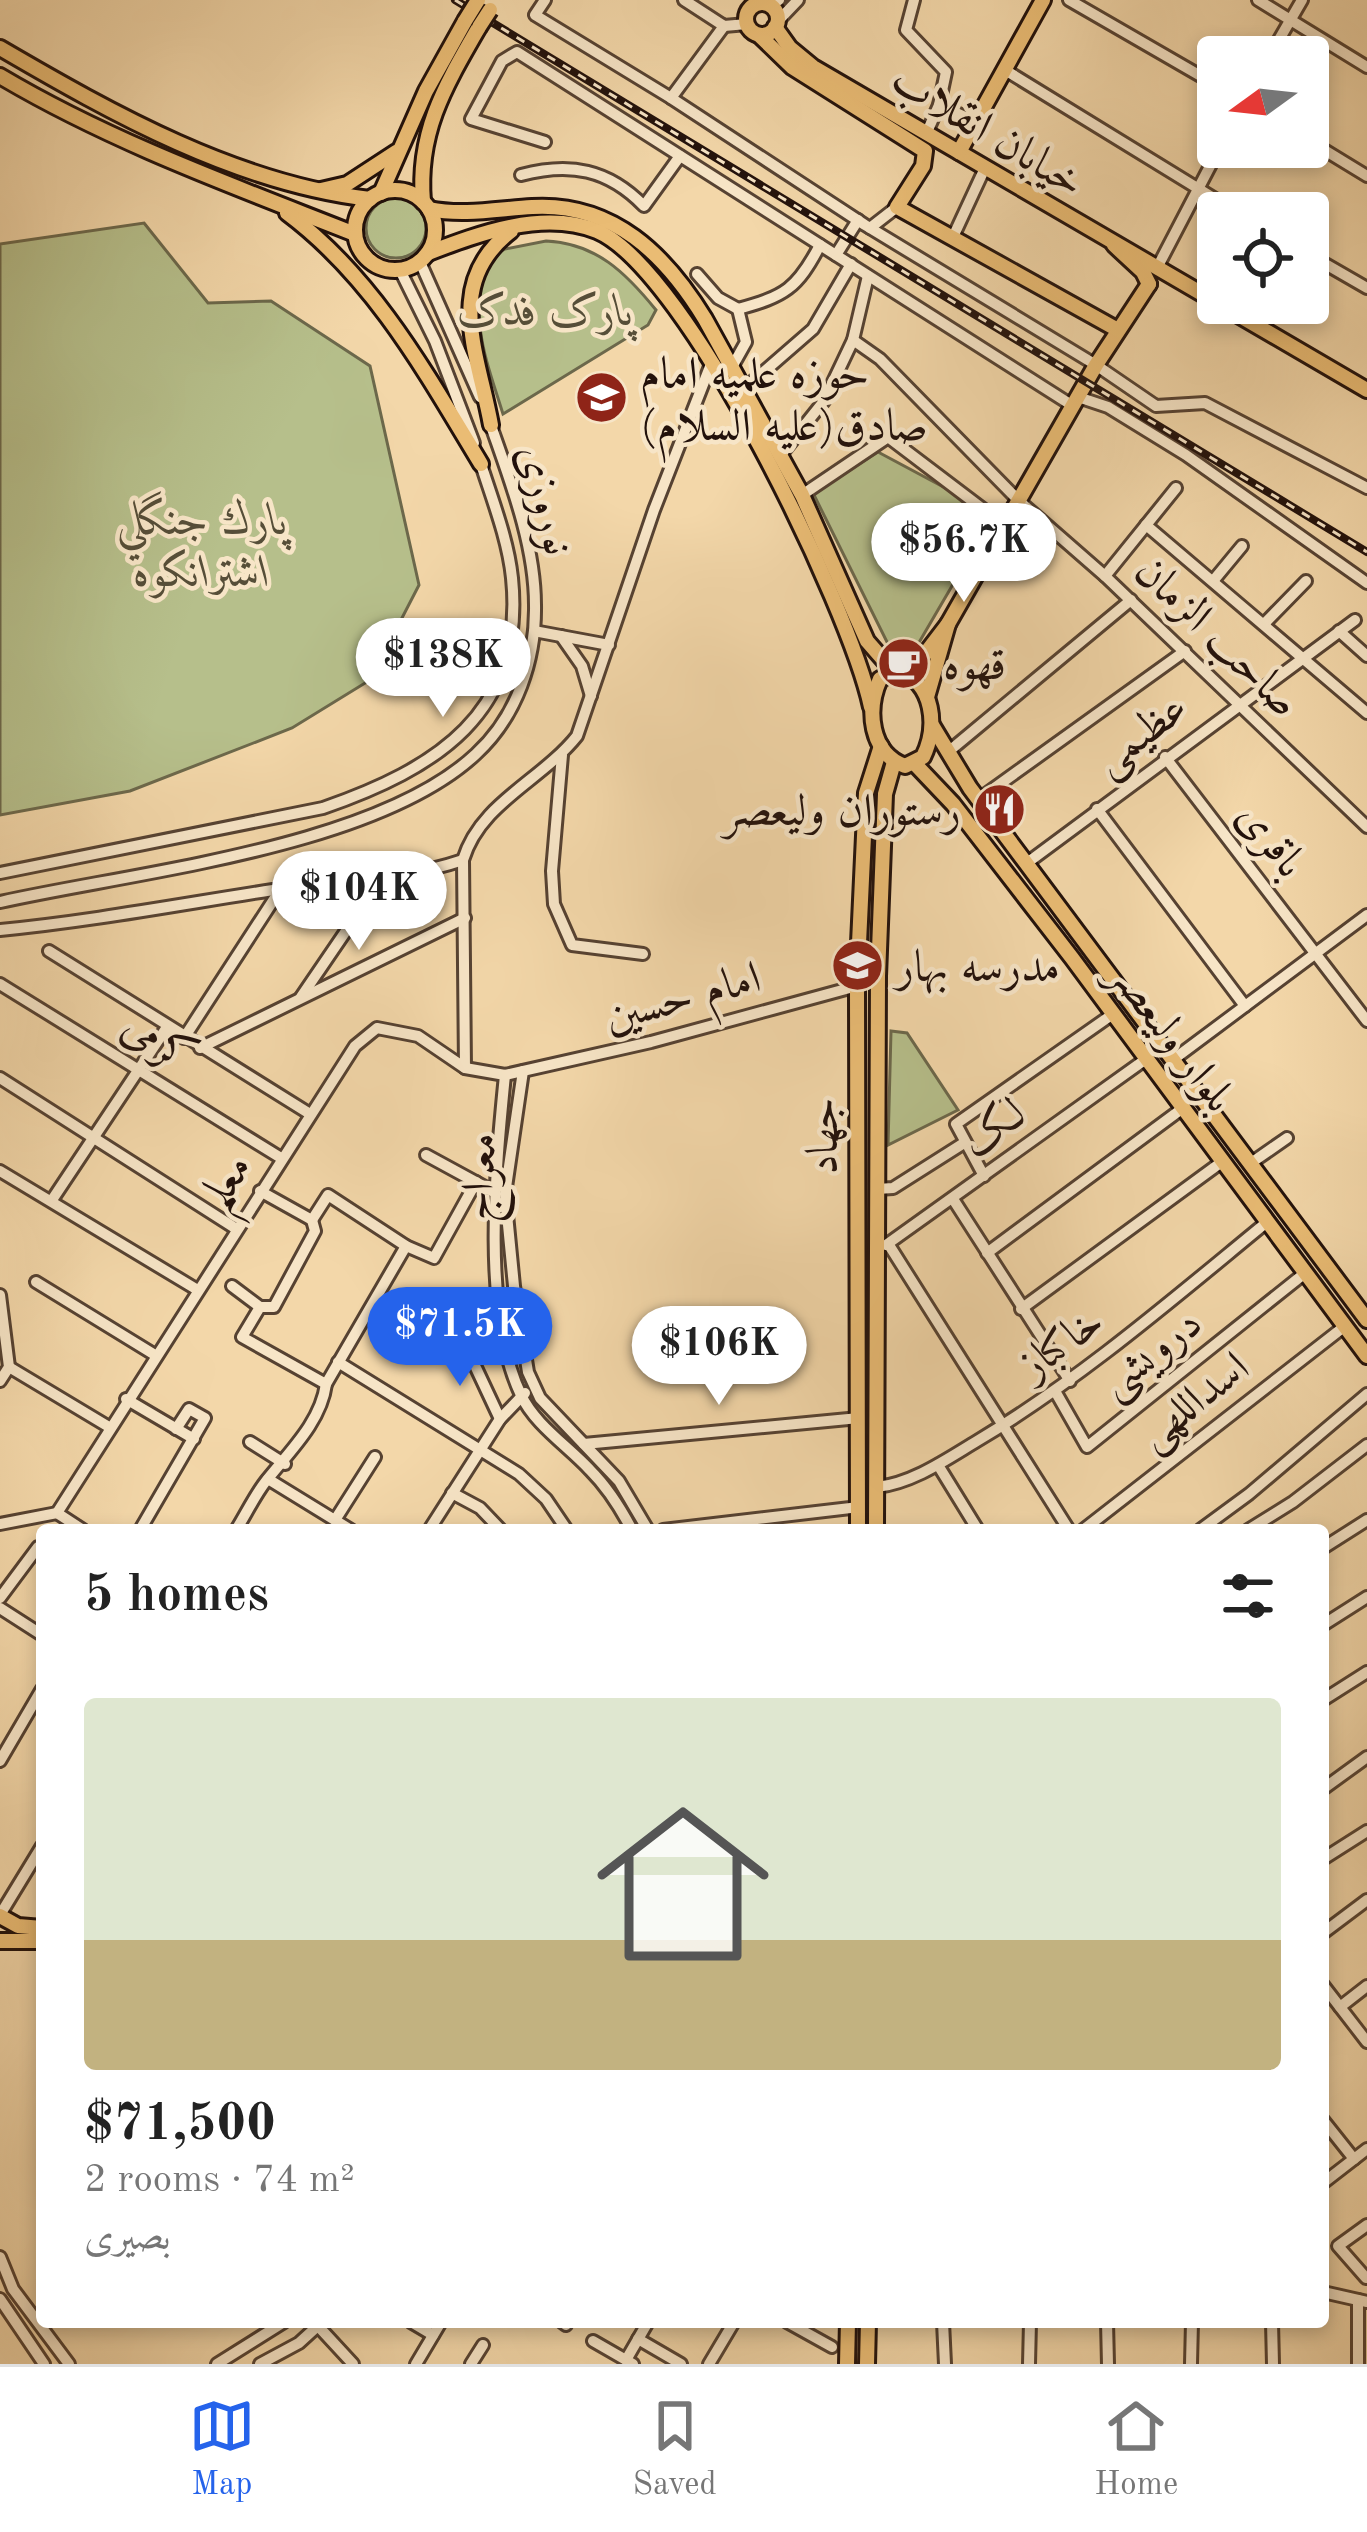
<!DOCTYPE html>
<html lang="en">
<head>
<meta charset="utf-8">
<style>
  :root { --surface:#fff; --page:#f2f2f2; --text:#222; --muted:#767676; --line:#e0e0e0; --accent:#2563eb }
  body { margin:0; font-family:"Old Standard TT",Amiri,serif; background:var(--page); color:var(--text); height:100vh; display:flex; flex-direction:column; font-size:45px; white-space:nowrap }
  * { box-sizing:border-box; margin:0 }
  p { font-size:39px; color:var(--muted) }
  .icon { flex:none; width:66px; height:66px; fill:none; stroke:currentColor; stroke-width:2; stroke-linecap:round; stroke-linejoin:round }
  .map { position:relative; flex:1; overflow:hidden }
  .side { position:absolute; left:36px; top:1524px; width:1293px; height:804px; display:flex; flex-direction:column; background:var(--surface); border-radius:12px; box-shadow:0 6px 18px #0003 }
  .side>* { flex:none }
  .needle { width:78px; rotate:255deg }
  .buttons { position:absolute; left:1197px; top:36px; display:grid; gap:24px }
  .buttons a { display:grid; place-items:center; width:132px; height:132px; border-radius:12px; background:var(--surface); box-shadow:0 6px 18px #0003; font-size:60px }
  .price { position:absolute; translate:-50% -102px; padding:0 27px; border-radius:42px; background:#fff; color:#222; font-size:39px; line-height:78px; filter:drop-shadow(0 3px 6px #0008) }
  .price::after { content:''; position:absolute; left:50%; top:72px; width:36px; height:27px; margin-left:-18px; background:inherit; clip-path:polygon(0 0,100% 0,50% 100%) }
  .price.active { background:var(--accent); color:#fff }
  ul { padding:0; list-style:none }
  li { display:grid; align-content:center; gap:24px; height:636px; padding:0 48px }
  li+li { border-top:3px solid var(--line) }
  li span { display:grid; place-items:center; height:372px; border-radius:12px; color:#555 }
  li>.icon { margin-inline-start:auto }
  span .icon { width:216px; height:216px; fill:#fffc; stroke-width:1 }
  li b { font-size:51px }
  h2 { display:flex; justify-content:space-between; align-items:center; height:144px; padding:0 48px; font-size:51px }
  .menu { display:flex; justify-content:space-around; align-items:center; height:168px; border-top:3px solid var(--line); background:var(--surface); font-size:33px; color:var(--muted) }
  .menu a { display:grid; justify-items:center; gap:6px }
  .menu .active { color:var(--accent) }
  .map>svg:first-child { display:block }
  .green { fill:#b6bf8b; stroke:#6c684b; stroke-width:3 }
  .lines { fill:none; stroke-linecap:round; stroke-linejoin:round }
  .minor-casing { stroke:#564232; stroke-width:16 }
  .major-casing { stroke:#22110b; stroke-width:20 }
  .minor { stroke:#f7e5c7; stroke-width:10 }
  .major { stroke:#eabc74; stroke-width:14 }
  .rail-casing { stroke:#22110b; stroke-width:8 }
  .rail { stroke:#f7e5c7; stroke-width:3; stroke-dasharray:9; stroke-linecap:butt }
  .major-bridge-casing { stroke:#22110b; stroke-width:20; stroke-linecap:butt }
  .major-bridge { stroke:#eabc74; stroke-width:14 }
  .labels { text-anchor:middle; stroke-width:9; stroke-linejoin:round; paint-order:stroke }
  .street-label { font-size:45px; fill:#22110b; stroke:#f7e5c7 }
  .park-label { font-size:45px; font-style:italic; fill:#564e38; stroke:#f7e5c7 }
  .poi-label { font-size:45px; fill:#22110b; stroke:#f7e5c7; text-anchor:start }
</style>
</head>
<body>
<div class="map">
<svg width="1367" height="2364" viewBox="0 0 1367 2364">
  <rect width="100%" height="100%" fill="#f3d7a9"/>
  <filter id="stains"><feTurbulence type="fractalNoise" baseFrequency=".00167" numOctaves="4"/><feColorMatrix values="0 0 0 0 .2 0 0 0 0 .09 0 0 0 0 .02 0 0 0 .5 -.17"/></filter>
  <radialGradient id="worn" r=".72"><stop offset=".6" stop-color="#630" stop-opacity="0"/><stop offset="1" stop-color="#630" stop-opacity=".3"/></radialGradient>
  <g class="green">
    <circle cx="396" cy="228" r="30"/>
    <path d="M144,223L208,303L271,301L370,366L419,585L370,680L292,728L130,791L0,815V244Z"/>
    <path d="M546,241C596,243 626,273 656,310L648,325L503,414C484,353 470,323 487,259L505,249Z"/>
    <path d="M878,452L994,514L914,651L888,644L813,493Z"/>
    <path d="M891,1031L907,1033L958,1110L888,1145Z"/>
  </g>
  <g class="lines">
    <defs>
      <g id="minor">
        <path d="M545,0L535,15L671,98L865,225L870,228L897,207"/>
        <path d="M684,0L724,26L747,24"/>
        <path d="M914,0L906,30L946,72L939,105L927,132"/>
        <path d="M1069,0L1218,86"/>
        <path d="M1258,0L1367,67"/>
        <path d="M769,4L779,0"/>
        <path d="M778,21L798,0"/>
        <path d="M1269,57L1302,0"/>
        <path d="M1005,70L1238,213"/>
        <path d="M671,98L724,26"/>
        <path d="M939,105L976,122"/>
        <path d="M1308,140L1367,176"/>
        <path d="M545,142L471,119L502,61L517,52L1073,406"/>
        <path d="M521,175C570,162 608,169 644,206L680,156"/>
        <path d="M870,228L1096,365L1156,406L1205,403L1367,488"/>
        <path d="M953,237L985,168"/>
        <path d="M1308,254L1367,288"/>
        <path d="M836,255L858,220"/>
        <path d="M420,262L480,397"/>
        <path d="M1158,266L1220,147"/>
        <path d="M400,270L435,341L474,443"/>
        <path d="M697,274L718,298L738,309"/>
        <path d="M853,340L880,359L1018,500L1105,576L1367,827"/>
        <path d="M732,367L746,342L738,309C785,296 797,289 820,245"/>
        <path d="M744,389L813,329L851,264"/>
        <path d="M1078,397L1108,407L1186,455L1367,583"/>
        <path d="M780,456L824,401L853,340L868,276"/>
        <path d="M802,495L888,437L1004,525"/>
        <path d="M1146,525L1367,713"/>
        <path d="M1105,576L1176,488"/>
        <path d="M1213,581L1242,546"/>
        <path d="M1264,624L1306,581"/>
        <path d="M534,631L609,645"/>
        <path d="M1339,631L1367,656"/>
        <path d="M561,636L582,666L591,696"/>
        <path d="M948,752L1131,600"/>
        <path d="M562,755L552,871L554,904L572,945L643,954"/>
        <path d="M1165,757L1367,1021"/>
        <path d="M979,799L1185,651"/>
        <path d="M1097,809L1245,1006"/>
        <path d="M1027,863L1355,620"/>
        <path d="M0,873L323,808C435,769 526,714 512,578C508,539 492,499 480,461"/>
        <path d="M0,902C134,872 376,848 476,754C517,716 536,660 535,605C535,543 509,478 489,420"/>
        <path d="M0,930C92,921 182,904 273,890C339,880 401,881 463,860"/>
        <path d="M49,951L310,1114"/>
        <path d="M0,984L281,1158"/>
        <path d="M301,997L380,881"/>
        <path d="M184,1038L280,890"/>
        <path d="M200,1048L465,918"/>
        <path d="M1174,1059L1367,915"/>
        <path d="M465,1068L463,860C480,803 541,781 577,736L654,510L711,364"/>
        <path d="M523,1071L505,1194L514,1286L528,1372L540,1398L619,1481L648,1530"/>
        <path d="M505,1075C496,1166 481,1311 521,1395C535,1425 568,1446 590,1470C607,1487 621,1509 632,1530"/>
        <path d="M0,1078L235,1228"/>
        <path d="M426,1155L494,1192"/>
        <path d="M1251,1163L1287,1138"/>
        <path d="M0,1171L196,1289"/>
        <path d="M984,1176L956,1124L1113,1014"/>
        <path d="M877,1189L893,1188L964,1143"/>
        <path d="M260,1191L312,1220L328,1195L406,1246L434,1258L476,1182"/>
        <path d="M953,1199L1070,1381"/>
        <path d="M52,1200L167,1027"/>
        <path d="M312,1220L315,1231L274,1307H260L242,1337L326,1384"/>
        <path d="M886,1245L1146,1059"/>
        <path d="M889,1245L1069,1530"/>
        <path d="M987,1253L1183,1108"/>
        <path d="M36,1282L155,1355"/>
        <path d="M232,1286L260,1307"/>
        <path d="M0,1295L9,1367L0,1381"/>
        <path d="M1021,1309L1223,1161"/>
        <path d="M453,1332L463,1340L500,1419"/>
        <path d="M338,1362L519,1474L546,1499L567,1530"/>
        <path d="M9,1367L109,1427"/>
        <path d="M1055,1391L1087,1447L1305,1273"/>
        <path d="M126,1399L194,1439"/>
        <path d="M250,1442L285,1464"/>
        <path d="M584,1444L859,1418"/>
        <path d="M938,1465L978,1530"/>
        <path d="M268,1479L351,1530"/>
        <path d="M877,1487C913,1483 947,1459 977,1441C1082,1378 1173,1299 1267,1222"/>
        <path d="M452,1493L480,1508L501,1530"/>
        <path d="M57,1513L355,1046L377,1028L418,1036L465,1068L505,1075L651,1042L857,986"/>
        <path d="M57,1513L83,1530"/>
        <path d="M335,1520L375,1457"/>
        <path d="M0,1524L57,1513"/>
        <path d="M140,1530L205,1418L189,1409L176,1429"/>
        <path d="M236,1530C246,1514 255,1495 266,1481C289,1452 321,1422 326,1384L406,1246"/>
        <path d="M429,1530L500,1419L525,1393"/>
        <path d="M663,1530L859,1507"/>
        <path d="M1083,1530L1345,1326"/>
        <path d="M1200,1530L1249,1494L1367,1394"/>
        <path d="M1248,1530L1293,1502L1367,1445"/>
        <path d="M1323,1548L1367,1520"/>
        <path d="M0,1598L38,1547"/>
        <path d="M0,1608L42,1635"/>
        <path d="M1323,1625L1367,1597"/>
        <path d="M1323,1700L1367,1672"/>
        <path d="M0,1761L42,1689"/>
        <path d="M1323,1789L1367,1757"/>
        <path d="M1323,1859L1367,1831"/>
        <path d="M0,1915L42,1846"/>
        <path d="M1323,1933L1367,1900"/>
        <path d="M1323,1985L1367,2042"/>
        <path d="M1340,2007L1367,1986"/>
        <path d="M1323,2120L1354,2159"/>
        <path d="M1323,2183L1367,2149"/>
        <path d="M0,2257L13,2289L69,2364"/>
        <path d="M1366,2278L1338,2246L1367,2225"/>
        <path d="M1323,2292L1367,2302"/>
        <path d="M0,2299L44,2364"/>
        <path d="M411,2322L433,2335"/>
        <path d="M562,2322L566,2325"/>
        <path d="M787,2322L832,2347"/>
        <path d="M943,2322L945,2364"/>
        <path d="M1107,2322L1108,2364"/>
        <path d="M1272,2322L1273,2364"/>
        <path d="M318,2326L353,2364"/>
        <path d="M638,2339L681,2364"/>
        <path d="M593,2341L633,2364"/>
        <path d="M626,2360L648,2322"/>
        <path d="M217,2364L284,2322"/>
        <path d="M260,2364L299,2343L322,2322"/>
        <path d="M416,2364L441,2322"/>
        <path d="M471,2364L483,2345"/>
        <path d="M709,2364L734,2322"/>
        <path d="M1029,2364L1030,2322"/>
        <path d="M1191,2364L1192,2322"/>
        <path d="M1358,2364V2300"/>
      </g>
      <g id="major">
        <circle cx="762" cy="19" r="16"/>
        <path d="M775,27L790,48L813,67L1367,390"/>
        <path d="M759,35L792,67L925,151L923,166L897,207L1118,330"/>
        <path d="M0,48C113,114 238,184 370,199"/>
        <path d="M0,76C111,142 236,187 355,234"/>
        <path d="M959,152L1043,0"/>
        <path d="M321,190L347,184L396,152"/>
        <circle cx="395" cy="230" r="40"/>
        <path d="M381,193L426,91L465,21"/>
        <path d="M423,202C417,132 445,86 479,27"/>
        <path d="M429,209C463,216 498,209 532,207C613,202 666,255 705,319L802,495L867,641L894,672"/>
        <path d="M287,213C374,278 426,373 481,464"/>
        <path d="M1114,245L1143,272L1149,284"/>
        <path d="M428,253C478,234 543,209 597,231C688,270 850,608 871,707"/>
        <path d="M491,425C478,353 443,283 511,231"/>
        <path d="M948,624L1096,365L1149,284"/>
        <path d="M899,671C934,683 938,727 923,757L905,766C870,753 866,710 880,679Z"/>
        <path d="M909,675L948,624L927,697"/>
        <path d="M932,725L970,788L1367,1320"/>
        <path d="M915,764L953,804L1072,958L1367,1356"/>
        <path d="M858,1530L857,986L866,793L881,746"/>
        <path d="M876,1530L878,976L885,794L894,762"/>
        <path d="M0,1916L18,1926L42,1928"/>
        <path d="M0,1941H42"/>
        <path d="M847,2364L848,2322"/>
        <path d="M867,2364L868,2322"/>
      </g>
    </defs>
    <use href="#minor" class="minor-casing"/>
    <use href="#major" class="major-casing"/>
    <use href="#minor" class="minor"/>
    <use href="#major" class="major"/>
    <defs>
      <path id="rail" d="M455,0L1367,552"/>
    </defs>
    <use href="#rail" class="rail-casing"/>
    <use href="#rail" class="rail"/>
    <defs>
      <g id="major-bridge">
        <path d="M465,21L478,0"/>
        <path d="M479,27L490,10"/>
      </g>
    </defs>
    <use href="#major-bridge" class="major-bridge-casing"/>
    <use href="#major-bridge" class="major-bridge"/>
  </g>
  <defs>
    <symbol id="university-disc" viewBox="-11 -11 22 22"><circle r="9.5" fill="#8f2418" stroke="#f7e5c7"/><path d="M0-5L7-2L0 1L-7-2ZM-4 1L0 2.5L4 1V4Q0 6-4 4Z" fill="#fff"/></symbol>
    <symbol id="cafe-disc" viewBox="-11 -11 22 22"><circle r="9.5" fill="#8f2418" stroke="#f7e5c7"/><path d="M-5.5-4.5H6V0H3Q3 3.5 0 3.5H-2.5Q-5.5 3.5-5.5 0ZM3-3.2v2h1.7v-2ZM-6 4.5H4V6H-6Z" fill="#fff"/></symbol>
    <symbol id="restaurant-disc" viewBox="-11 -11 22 22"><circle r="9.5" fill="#8f2418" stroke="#f7e5c7"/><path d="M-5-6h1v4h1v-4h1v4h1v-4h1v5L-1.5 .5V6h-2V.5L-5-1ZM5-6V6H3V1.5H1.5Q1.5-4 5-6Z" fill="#fff"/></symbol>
    <symbol id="school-disc" viewBox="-11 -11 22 22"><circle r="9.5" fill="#8f2418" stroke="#f7e5c7"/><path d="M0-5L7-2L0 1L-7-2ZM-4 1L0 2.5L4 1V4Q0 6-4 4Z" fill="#fff"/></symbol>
  </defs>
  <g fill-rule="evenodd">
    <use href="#university-disc" x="572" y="368" width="59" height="59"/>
    <use href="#cafe-disc" x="874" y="634" width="59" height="59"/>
    <use href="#restaurant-disc" x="970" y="780" width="59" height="59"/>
    <use href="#school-disc" x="828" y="936" width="59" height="59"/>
  </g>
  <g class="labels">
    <g class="street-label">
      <text transform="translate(989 129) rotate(31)" y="16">خیابان انقلاب</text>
      <text transform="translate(548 499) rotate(75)" y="16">نوروزی</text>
      <text transform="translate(1219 635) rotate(44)" y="16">صاحب الزمان</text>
      <text transform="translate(1139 732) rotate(-37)" y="16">عظیمی</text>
      <text transform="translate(1273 838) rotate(52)" y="16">باقری</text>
      <text transform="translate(682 995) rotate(-15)" y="16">امام حسین</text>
      <text transform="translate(1174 1035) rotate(53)" y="16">بلوار ولیعصر</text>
      <text transform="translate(160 1040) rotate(32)" y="16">کرمی</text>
      <text transform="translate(992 1126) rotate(-36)" y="16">لک</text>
      <text transform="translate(821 1136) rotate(-90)" y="16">جهاد</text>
      <text transform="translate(477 1177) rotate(-87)" y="16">معراج</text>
      <text transform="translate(224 1180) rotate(-57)" y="16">معلم</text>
      <text transform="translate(1060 1341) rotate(-36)" y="16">خاکباز</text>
      <text transform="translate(1149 1351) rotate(-38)" y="16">درویشی</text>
      <text transform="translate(1192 1399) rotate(-38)" y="16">اسداللهی</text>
    </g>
    <g class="park-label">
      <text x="546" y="325">پارک فدک</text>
      <text x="202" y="534">پارك جنگلي<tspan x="202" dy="52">اشترانكوه</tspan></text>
    </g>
    <g class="poi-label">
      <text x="640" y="388">حوزه علمیه امام<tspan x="640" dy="52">صادق(علیه السلام)</tspan></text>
      <text x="943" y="679">قهوه</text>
      <text x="961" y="825" text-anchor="end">رستوران ولیعصر</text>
      <text x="896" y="981">مدرسه بهار</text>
    </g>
  </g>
  <rect width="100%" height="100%" filter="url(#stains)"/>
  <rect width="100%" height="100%" fill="url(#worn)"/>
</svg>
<div class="buttons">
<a><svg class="needle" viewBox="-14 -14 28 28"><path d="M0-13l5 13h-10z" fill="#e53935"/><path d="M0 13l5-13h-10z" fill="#767676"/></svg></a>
<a><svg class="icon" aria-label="locate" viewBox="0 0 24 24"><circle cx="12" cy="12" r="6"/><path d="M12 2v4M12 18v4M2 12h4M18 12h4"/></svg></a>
</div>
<b class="price" style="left:964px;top:605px">$56.7K</b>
<b class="price" style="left:443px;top:720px">$138K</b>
<b class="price" style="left:359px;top:953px">$104K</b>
<b class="price active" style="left:460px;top:1389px">$71.5K</b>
<b class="price" style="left:719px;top:1408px">$106K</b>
<section class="side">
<h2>5 homes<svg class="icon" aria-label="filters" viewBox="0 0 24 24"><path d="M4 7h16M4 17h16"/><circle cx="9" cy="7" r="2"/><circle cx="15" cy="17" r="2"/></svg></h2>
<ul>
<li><span style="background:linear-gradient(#dfe7d0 65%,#c2b280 0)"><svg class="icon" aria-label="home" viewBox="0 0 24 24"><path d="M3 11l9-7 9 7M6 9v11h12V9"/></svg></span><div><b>$71,500</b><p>2 rooms · 74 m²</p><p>بصیری</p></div></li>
</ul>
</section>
</div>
<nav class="menu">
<a class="active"><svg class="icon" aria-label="map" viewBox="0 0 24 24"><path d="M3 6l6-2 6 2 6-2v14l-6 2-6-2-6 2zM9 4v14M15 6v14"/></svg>Map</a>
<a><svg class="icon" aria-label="saved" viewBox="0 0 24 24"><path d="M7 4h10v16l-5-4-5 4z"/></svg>Saved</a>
<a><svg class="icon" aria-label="home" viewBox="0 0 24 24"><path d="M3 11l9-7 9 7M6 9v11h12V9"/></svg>Home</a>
</nav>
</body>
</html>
